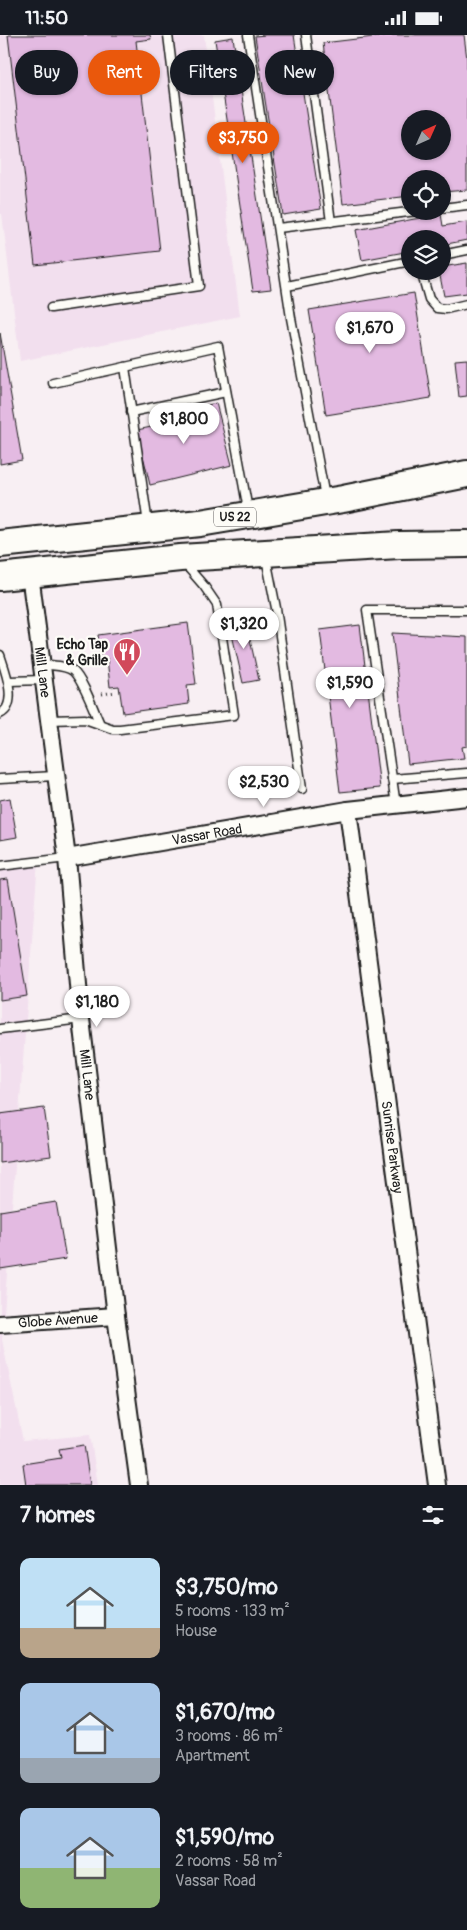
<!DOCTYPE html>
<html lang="en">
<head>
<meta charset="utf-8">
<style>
  :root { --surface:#171b24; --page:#242831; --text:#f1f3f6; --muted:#9ea1a6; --accent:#ea580c }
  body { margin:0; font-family:Pangolin,sans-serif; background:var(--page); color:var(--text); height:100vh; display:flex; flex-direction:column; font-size:19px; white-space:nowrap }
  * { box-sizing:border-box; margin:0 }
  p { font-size:16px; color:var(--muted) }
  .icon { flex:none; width:28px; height:28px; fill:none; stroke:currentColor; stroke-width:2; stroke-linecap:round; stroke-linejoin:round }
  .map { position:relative; height:1450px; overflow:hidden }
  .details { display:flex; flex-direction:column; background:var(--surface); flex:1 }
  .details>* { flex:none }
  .hud { position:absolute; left:15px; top:15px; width:438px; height:45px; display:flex; gap:10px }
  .needle { width:32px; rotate:45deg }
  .controls { position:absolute; left:401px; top:75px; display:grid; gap:10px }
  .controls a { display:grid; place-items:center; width:50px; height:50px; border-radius:50%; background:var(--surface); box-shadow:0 1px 4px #0004; font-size:25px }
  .price { position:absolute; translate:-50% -42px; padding:0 11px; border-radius:18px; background:#fff; color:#222; font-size:16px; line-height:32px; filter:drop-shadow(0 1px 2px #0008) }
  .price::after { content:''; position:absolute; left:50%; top:30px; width:15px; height:11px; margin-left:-8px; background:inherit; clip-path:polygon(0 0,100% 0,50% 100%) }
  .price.on { background:var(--accent); color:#fff }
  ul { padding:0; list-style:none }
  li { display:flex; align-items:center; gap:15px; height:125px; padding:0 20px }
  li span { display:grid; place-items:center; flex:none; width:140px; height:100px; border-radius:10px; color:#555 }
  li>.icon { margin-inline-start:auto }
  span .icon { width:60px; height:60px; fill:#fffc; stroke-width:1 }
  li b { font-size:21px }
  h2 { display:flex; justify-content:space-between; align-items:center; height:60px; padding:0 20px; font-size:21px }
  .tag { padding:0 18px; border-radius:22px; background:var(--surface); box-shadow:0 1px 4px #0004; font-size:18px; line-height:45px }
  .tag.on { background:var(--accent); color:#fff }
  .status { display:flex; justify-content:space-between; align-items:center; height:35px; padding:0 25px; background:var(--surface); direction:ltr }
  .status svg { height:14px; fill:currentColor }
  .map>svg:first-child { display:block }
  .built { fill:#f2dfee }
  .building { fill:#e3bae1; stroke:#1c1c1c; fill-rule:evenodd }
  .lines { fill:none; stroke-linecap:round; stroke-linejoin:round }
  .service-casing { stroke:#1c1c1c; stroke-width:11 }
  .minor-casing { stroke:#1c1c1c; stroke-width:20 }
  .trunk-casing { stroke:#1c1c1c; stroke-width:30 }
  .path { stroke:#1c1c1c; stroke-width:3; stroke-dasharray:1 4; stroke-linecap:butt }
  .service { stroke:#fdfcf7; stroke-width:8 }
  .minor { stroke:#fdfcf7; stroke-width:16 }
  .trunk { stroke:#fdfcf7; stroke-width:26 }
  .labels { text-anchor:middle; stroke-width:4.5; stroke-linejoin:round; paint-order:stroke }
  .shield { fill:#fdfcf7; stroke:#605f5e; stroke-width:1 }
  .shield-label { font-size:12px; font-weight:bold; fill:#1c1c1c }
  .poi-label { font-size:14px; font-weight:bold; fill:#1c1c1c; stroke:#fdfcf7; text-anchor:end }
  .street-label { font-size:14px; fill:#1c1c1c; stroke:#fdfcf7 }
</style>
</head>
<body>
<div class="status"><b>11:50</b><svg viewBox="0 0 49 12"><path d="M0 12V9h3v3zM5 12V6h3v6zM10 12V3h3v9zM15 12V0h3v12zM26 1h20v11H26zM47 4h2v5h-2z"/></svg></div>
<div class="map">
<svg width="467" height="1450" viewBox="0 0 467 1450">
  <rect width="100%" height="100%" fill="#f8eff3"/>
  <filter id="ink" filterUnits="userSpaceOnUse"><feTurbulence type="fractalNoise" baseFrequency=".02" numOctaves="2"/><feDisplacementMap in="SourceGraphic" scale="10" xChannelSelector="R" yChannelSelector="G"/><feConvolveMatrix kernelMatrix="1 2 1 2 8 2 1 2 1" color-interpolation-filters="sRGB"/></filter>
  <g filter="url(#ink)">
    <g class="built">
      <path d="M0,0H204L240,281L20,326L2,179H0Z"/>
      <path d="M38,825L2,1305L23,1406L90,1400L98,1450H0V829Z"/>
    </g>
    <g class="building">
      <path d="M8,0H150L151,4L136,6L160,216L35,230Z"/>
      <path d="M265,0H294L321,174L283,180L255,1Z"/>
      <path d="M390,0H464L467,24V155L442,157V144H410V161L343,169L323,8ZM410,84H442V116H410Z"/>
      <path d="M233,2L271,254L253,256L215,5Z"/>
      <path d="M441,179L443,191L467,187V205L442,210V204H410V216L362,225L356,195Z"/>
      <path d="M467,228V258L444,261L439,236H442V232Z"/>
      <path d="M414,258L431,363L326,380L309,275Z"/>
      <path d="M0,298L22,425L0,429Z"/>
      <path d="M467,324V361L459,362L455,325Z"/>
      <path d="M216,368L232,430L150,450L137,395L156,391L154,383Z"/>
      <path d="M245,582L259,645L243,648L229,586Z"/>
      <path d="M188,588L196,649L187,650L189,669L123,678L119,651L110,652L107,623L101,624L98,600Z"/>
      <path d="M360,590L380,753L340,757L320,595Z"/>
      <path d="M392,598L467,602V711L462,712L464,723L408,729Z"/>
      <path d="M10,763L17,802L0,805V765Z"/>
      <path d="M8,844L27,961L0,965V845Z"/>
      <path d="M44,1073L51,1121L0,1128V1079Z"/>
      <path d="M56,1167L66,1224L0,1234V1176Z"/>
      <path d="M84,1410L90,1450H26L23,1429L61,1423L59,1414Z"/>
    </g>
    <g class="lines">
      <defs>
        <g id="service">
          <path d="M248,0L291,283L325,462"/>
          <path d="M306,0L331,187"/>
          <path d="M442,173L467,170"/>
          <path d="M278,193L417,176"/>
          <path d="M442,220L467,215"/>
          <path d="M421,236L429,264L437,273L446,274L467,269"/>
          <path d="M287,251L410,226"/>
          <path d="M51,273L199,251L168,0"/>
          <path d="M53,348L125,332"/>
          <path d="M131,377L226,357"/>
          <path d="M148,489L125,332L218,311L248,475"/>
          <path d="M266,523L276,573L302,754"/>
          <path d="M0,620C5,635 19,670 0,679"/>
          <path d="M42,629C51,631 66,630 73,636C83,645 94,676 100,689"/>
          <path d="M9,646L44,645"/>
          <path d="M49,685L85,684L113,694H120L234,680L217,570L204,551L185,529"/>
          <path d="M0,744L55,741"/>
          <path d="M392,744L467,738"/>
          <path d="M396,770L367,575H467"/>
          <path d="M0,831L67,823"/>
          <path d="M0,994L81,984"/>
        </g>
        <g id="minor">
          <path id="s1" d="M30,539L67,823L81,984L116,1281L139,1450"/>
          <path id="s2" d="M348,775L437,1450"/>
          <path id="s3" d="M67,823L348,775L467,762"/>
          <path id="s4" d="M0,1289L116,1281"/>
        </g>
        <g id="trunk">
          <path d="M0,509L200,488L343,464L467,439"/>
          <path d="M0,542L180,523L399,510L467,509"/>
        </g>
      </defs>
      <use href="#service" class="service-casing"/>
      <use href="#minor" class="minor-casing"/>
      <use href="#trunk" class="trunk-casing"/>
      <path class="path" d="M102,659L116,657"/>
      <use href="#service" class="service"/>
      <use href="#minor" class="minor"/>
      <use href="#trunk" class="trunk"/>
    </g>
  </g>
  <defs>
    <symbol id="restaurant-pin" viewBox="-11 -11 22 30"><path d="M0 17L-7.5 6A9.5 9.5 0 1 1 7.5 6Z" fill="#d1495b" stroke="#fdfcf7"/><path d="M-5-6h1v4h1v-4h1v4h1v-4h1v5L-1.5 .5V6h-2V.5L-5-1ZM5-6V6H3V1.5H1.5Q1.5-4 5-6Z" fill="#fff"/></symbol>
  </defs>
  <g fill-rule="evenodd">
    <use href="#restaurant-pin" x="111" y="601" width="32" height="43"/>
  </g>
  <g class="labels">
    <rect class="shield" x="214" y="472.5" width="42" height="19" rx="4"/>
    <g class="shield-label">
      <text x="235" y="486">US 22</text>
    </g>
    <g class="poi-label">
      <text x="108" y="614">Echo Tap<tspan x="108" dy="16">&amp; Grille</tspan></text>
    </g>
    <g class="street-label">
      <text dy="5" stroke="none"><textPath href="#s1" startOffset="99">Mill Lane</textPath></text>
      <text dy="5" stroke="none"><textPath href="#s3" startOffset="142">Vassar Road</textPath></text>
      <text dy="5" stroke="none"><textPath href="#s1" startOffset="504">Mill Lane</textPath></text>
      <text dy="5" stroke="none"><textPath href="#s2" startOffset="340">Sunrise Parkway</textPath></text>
      <text dy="5" stroke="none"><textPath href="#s4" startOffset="58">Globe Avenue</textPath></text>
    </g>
  </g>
</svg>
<div class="controls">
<a><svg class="needle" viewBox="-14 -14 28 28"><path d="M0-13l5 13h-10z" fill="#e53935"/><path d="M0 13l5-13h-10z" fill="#9ea1a6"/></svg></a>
<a><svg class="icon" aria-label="locate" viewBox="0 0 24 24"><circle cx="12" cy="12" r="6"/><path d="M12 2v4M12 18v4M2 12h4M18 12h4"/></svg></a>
<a><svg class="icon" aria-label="layers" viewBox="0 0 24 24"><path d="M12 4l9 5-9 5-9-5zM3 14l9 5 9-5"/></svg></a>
</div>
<b class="price on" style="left:243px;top:129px">$3,750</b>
<b class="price" style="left:370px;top:319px">$1,670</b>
<b class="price" style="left:184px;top:410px">$1,800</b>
<b class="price" style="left:244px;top:615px">$1,320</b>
<b class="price" style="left:350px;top:674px">$1,590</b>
<b class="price" style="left:264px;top:773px">$2,530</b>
<b class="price" style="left:97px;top:993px">$1,180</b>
<div class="hud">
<a class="tag">Buy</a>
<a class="tag on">Rent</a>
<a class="tag">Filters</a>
<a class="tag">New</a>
</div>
</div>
<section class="details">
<h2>7 homes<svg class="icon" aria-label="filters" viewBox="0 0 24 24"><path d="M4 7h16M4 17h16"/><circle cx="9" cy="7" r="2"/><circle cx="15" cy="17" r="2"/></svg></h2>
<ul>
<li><span style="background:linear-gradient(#bfe0f5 70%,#b9a48a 0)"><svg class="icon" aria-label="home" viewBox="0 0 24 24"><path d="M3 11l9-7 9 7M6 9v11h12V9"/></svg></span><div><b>$3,750/mo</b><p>5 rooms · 133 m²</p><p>House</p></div></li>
<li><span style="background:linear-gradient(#a9c7e8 75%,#9aa5b1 0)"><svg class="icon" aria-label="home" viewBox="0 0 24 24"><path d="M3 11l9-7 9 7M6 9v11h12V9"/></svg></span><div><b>$1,670/mo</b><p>3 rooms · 86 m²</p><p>Apartment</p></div></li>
<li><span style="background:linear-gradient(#a9c7e8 60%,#8fb573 0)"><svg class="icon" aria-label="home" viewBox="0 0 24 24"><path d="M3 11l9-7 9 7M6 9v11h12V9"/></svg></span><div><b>$1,590/mo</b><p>2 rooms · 58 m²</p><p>Vassar Road</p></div></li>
</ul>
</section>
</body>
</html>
